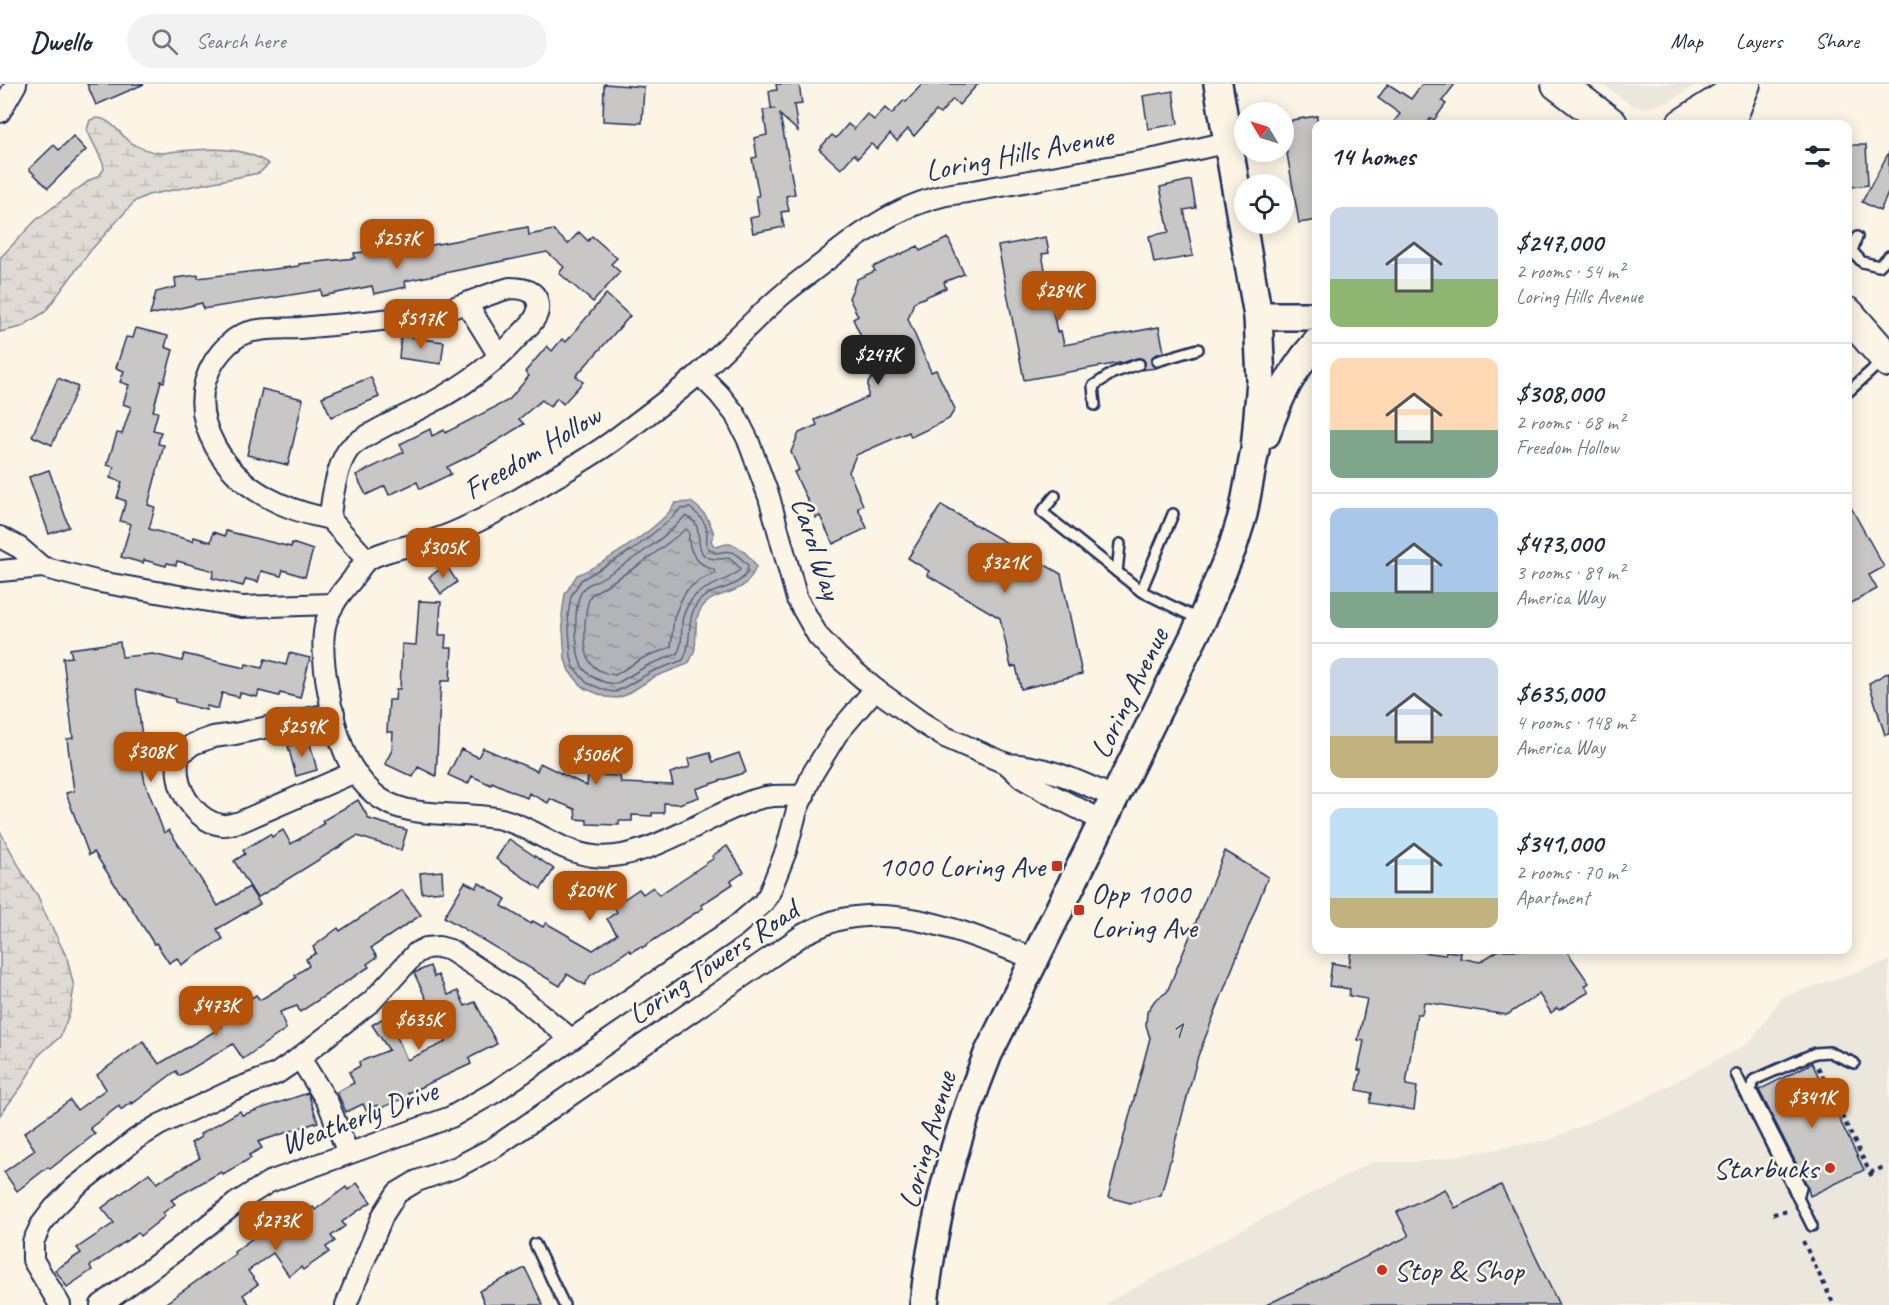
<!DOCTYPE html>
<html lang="en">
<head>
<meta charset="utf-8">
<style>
  :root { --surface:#fff; --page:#f2f2f3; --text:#1f2937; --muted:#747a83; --line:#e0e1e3; --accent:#b45309 }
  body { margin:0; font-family:Caveat,sans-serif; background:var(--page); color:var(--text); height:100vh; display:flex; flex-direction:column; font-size:22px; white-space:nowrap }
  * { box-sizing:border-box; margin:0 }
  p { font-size:20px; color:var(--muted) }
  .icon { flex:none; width:33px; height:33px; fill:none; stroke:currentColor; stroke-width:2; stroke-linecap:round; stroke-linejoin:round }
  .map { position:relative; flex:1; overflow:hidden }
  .drawer { position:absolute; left:1312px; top:36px; width:540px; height:834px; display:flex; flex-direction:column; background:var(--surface); border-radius:12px; box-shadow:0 3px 15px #0003 }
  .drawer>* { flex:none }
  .needle { width:39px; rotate:308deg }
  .tools { position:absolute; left:1234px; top:18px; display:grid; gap:12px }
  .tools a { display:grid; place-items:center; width:60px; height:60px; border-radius:50%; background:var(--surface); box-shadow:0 3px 15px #0003; font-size:30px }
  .price { position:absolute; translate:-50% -51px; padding:0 14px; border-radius:12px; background:var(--accent); color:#fff; font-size:20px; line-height:39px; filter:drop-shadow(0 2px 3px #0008) }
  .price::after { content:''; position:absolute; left:50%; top:36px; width:18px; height:14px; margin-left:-9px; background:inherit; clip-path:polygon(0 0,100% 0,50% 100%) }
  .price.selected { background:#222; color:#fff }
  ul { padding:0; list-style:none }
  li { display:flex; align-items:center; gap:18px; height:150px; padding:0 18px }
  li+li { border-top:2px solid var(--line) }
  li span { display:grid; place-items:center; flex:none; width:168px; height:120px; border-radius:12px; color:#555 }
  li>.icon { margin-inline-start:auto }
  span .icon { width:72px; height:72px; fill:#fffc; stroke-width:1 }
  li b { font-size:26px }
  h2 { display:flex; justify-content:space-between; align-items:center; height:72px; padding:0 18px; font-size:26px }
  header { display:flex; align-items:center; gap:36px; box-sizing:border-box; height:84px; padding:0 30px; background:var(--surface); border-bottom:2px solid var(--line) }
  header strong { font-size:28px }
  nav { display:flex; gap:33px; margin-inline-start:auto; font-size:21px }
  .search { width:420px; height:54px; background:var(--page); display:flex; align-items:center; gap:15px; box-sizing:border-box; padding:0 21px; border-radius:33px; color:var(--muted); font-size:22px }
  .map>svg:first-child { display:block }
  .built { fill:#ece7dc }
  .wetland { fill:url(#wetland-marsh); stroke:#7d8599; stroke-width:1.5 }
  .water { fill:url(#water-ripples); stroke:#767f94; stroke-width:1.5 }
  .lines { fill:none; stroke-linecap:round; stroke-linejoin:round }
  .shore { stroke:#576482; stroke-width:1.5 }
  .building { fill:#c8c7c6; stroke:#1b2f5e; stroke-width:1.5 }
  .service-casing { stroke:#1b2f5e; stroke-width:14 }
  .minor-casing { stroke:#1b2f5e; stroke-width:24 }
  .secondary-casing { stroke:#1b2f5e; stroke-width:32 }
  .primary-casing { stroke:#1b2f5e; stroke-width:34 }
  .trunk-casing { stroke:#1b2f5e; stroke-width:36 }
  .path { stroke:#1b2f5e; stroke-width:4; stroke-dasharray:4.5 4.5; stroke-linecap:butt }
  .service { stroke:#fcf5e5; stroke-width:9 }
  .minor { stroke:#fcf5e5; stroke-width:20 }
  .secondary { stroke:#fcf5e5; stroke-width:27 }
  .primary { stroke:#fcf5e5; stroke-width:30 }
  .trunk { stroke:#fcf5e5; stroke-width:32 }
  .poi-dot { fill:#c8321e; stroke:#fcf5e5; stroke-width:2 }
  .labels { text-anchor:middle; stroke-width:5; stroke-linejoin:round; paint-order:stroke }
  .number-label { font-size:27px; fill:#465578 }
  .street-label { font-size:30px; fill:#1b2f5e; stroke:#fcf5e5 }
  .poi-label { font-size:30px; fill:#1b2f5e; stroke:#fcf5e5; text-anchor:end }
</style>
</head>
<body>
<header>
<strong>Dwello</strong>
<div class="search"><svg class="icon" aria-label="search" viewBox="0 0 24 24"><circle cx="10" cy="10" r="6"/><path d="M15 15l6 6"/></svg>Search here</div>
<nav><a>Map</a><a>Layers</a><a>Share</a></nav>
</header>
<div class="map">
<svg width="1889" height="1221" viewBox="0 0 1889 1221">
  <defs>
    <pattern id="wetland-marsh" width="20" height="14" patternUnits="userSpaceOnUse" patternTransform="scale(1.5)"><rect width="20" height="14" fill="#dfdbd4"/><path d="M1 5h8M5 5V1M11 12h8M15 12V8" fill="none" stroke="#bfbcb8"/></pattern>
    <pattern id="water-ripples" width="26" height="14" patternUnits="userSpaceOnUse" patternTransform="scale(1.5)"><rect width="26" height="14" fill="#b2b4b8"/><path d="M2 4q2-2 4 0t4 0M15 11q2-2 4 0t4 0" fill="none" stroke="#909399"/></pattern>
  </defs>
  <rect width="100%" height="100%" fill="#fcf5e5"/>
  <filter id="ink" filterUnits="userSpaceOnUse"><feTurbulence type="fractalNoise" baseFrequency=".0167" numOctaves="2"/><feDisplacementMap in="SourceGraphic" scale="12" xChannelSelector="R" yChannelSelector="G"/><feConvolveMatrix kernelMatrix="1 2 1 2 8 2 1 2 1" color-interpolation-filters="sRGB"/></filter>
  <g filter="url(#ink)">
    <g class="built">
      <path d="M1602,0H1696L1671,17L1647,24L1633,22Z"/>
      <path d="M1889,877V1221H1103L1267,1132L1372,1078H1421L1549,1056L1643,1015L1749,959L1782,913Z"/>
    </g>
    <g class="wetland">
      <path d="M97,34C111,35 120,50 130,58C138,64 151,68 161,69C167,69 173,67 179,67C210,65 242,61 269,80L259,89L148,111L135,117L91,166L45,228L21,243L0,248V174L36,136L90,96L99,92L104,85L103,79L87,46L90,36Z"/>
      <path d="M0,747L25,793L38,812L43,825L67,874L74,903L70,928L60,953L40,970L22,1002L0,1031Z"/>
    </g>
    <path class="water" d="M691,418C704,427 709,435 714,450L711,456L713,461L717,463C720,462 724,460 727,460C738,459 752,474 756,483C744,515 720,504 704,521C693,533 697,548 695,563C695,568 691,575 688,580L654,593L626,611L617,614L606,613L584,604L569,587L565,575L562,531L565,510L577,491C601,481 665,441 675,419Z"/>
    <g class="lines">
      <g class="shore">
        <path d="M680,425L690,424C698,430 707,438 707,449C707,460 703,464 717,469C734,465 735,469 748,481L747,489C734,507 712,503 699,517C684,535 694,557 683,576L651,588L616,608L607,607L587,599L574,584L571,573L568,531L571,512L581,496L634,465L674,432Z"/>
        <path d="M685,432C714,441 679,482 729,474L739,483L740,486C716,506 694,498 683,533C680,546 684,559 677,570L648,581L616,600C603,599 591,594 583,584C575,572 574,527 579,514C580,510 583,505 586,502C616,488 664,456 685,432Z"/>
        <path d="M686,445L689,448C687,466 696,480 714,486L715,489L698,497L687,506L681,516L674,533L671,563L643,574L615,591C606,590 595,586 590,578C582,564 584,524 591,511L642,479Z"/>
      </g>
    </g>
    <g class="building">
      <path d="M87,0H144L96,21Z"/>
      <path d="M604,0L644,3L642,39L603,37Z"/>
      <path d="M776,0H799L802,20L794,21L798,47L780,31L795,110L786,112L789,127L781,128L784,143L753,149L750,134L759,132L756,112H759L752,74L757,73L754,54L767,51L763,26L774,25L771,23L769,7L777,6Z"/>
      <path d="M922,0H978L959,21L953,15L940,30L936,27L914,52L908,45L897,57L890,50L877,65L871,60L858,74L854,70L841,85L819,65L832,51L836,54L848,40L854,45L867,30L874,36L885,24L892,30L904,16L906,18Z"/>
      <path d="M1388,0L1411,15L1422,0H1455L1442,17L1446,20L1434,36L1431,34L1426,40H1392L1400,30L1378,14Z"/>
      <path d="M1173,7L1178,40L1148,45L1143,12Z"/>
      <path d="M1317,32V136L1299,139L1284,52L1292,36Z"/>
      <path d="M73,52L86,66L48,104L29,85L54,61L59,66Z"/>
      <path d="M1848,61H1866L1868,101L1852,103V83H1848Z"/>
      <path d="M1889,68V107L1880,127L1862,118Z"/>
      <path d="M1191,96L1196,124L1184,126L1193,172L1154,179L1149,152L1169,148L1160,103Z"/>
      <path d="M528,143L529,151L553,146L568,160L579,148L588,157L592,152L617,174L611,180L620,188L593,218L559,189L564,183L547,168L405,197L406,203L374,210L372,202L322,212L321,206L203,225L202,219L150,231L156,208L176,203L175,194L198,191V194L299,182V180L355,174L354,169L365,168L364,161L397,156L398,161L411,160V165Z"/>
      <path d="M1046,153L1049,169L1042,170L1057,248L1061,247L1064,261L1159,243L1164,268L1155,271L1151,275L1152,281L1156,284L1141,286L1144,284L1145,278L1143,275L1137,274L1125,278L1024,296L998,162Z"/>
      <path d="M948,154L964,190L944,198L946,204L914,218L908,235L931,288L936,286L955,325L949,335L911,353L909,348L856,371L849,388L863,421L858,424L867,444L833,460L820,432L816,434L794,388L799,386L791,368L799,349L817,341L815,336L868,313V299L877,287L853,235L858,232L849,214L857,195L875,187L873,183L918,162L920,167Z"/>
      <path d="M606,210L630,232L576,292L583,298L563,320L557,314L550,323L542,316L519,335L524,340L482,366L447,383L451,390L420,405L417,398L389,411L385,402L366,411L356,391L404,368L400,360L430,345L432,352L444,346L445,349L509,316L529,292L525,288L547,262L552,267L562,255L566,258Z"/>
      <path d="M136,244L168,252L165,263L173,266L164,298L161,297L153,327L158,328L153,346L161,348L158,360L164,361L148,421L155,423L149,445L193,457L194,453L211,458L213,448L225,452L226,447L291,463L292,459L313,466L305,493L283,486L281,492L261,487L258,498L246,495L243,502L212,494L214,487L177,477L176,481L167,479L166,482L144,476L143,479L121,473L131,440L120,437L126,417L117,414L122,398L110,394L114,383L107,381L117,349L122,350L131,323L123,320L129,301L120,298L124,287L116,284L126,253L133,254Z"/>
      <path d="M401,252L444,258L441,280L399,274Z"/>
      <path d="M371,293L379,313L331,333L322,313Z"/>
      <path d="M58,294L78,303L52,361L32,352Z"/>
      <path d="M262,305L303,315L288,381L247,371Z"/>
      <path d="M49,386L69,443L49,450L29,393Z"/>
      <path d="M1848,418L1884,483L1869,491L1877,505L1848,521Z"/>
      <path d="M941,421L1061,490L1082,590L1021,605L1016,582L1011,583L1000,534L927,491L929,487L908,474Z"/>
      <path d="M446,481L457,498L441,510L429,493Z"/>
      <path d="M419,517L441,518L439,551H446L445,564H452L450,597H441L436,692L418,683L413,693L385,680L392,666L393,648H387L389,616H395L396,605H400L402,560L416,561Z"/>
      <path d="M120,558L122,573L153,570L182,577L184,570L245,584L246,580L262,584L265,575L286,581L289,569L310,574L300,614L280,609L279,612L259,607L257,613L240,609L239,613L222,609L218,625L207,622L206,626L175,618V615L136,605L145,677L141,678L145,698L164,749L169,746L218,822L249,803L260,820L217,845L223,855L181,881L177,874L169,879L156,859L154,860L124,812L123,813L94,768L89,771L66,709L74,707L67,655L73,654L63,574L72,573L70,565Z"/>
      <path d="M1889,588V650L1885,651L1869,599Z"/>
      <path d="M309,656L317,686L296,692L288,662Z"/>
      <path d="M483,664L537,687L540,679L587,702L588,691L620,692L621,699L673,701L670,689L690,683L688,675L710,669L713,678L739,669L746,688L696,705L699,713L679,720L664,719V729H652V732L632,731V737H619V741L587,740V736L576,735L575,725L550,715L548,719L529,709L527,714L492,698L491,701L472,692L468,700L448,691L461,665L478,673Z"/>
      <path d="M358,716L369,735L407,746L401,766L357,752L257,814L234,777L245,770L243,766L270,750L272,753L283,746L291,760L324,740L322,737Z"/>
      <path d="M509,755L554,785L541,805L496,775Z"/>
      <path d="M727,762L744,788L731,797L733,800L701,821L703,824L642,864L641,862L631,868L629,866L590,892L585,901L567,890L560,902L444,833L465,798L476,804L479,799L506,815L502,822L531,840L533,837L543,843L546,839L593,866L617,850L607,835L617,828L614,822L639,805L643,810L653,803L659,811L714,774L712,772Z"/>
      <path d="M1225,767L1268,793L1198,972L1161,1111L1130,1119L1108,1113L1150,954L1146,941L1147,928L1155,916L1167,908Z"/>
      <path d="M442,787L443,807L422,809L420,789Z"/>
      <path d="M402,806L421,831L371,864L377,873L367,880L369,883L300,928L297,922L280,928L286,945L243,975L233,960L179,992L176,987L132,1020L131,1018L121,1026L119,1022L90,1044L95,1050L50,1085L48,1083L17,1107L4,1088L35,1066L24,1049L70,1016L77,1026L106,1005L97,991L143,957L159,980L222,943L220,939L231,932L228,928L256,911L260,916L296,894L295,891L309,882L306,875L316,869L313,863L338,844L340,847Z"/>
      <path d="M1351,866H1406L1445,871L1446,867L1461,869L1460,874L1480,878L1499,866H1566L1589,899L1585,902L1589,908L1559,926L1557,924L1551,929L1539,910L1507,931L1424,918L1422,930H1417L1406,1001L1417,1003L1414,1026L1370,1019L1372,1009L1357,1006L1361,986H1358L1364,957L1358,956L1367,915L1349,912L1350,905L1329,902L1332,879L1349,882Z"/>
      <path d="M430,882L434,893L438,891L448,911L458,907L465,922L475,918L497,960L469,974L471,980L408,1009L409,1012L379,1025L377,1021L366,1026L363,1020L346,1028L337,1008L354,999L349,988L360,982L359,978L389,966L372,941L391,929L400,942L394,946L407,976L446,958L414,889Z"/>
      <path d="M1812,979L1864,1086L1810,1112L1807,1101L1759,1006Z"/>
      <path d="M308,1009L318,1038L258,1058L262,1064L249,1071L251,1074L223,1090L221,1088L171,1116L175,1120L163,1129L165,1132L140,1152L138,1149L90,1182L92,1186L67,1203L55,1186L81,1169L77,1164L114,1139L102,1124L149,1089L157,1099L200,1074L191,1059L201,1053L200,1050L240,1027L242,1031Z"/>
      <path d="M357,1099L371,1118L342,1138L345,1142L331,1152L335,1157L326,1163L329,1168L303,1186L301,1183L289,1192L273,1169L248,1187L258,1200L243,1211L250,1221H163L235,1170L234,1168L262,1147L266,1152L301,1128L303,1130L313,1123L315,1126L346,1103L348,1106Z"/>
      <path d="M1501,1101L1559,1221H1266L1409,1152L1397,1128L1445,1105L1455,1124Z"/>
      <path d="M525,1184L543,1221H485L479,1207Z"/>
    </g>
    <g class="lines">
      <defs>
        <g id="service">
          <path d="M1857,153L1852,167L1862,178L1879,182L1889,172"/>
          <path d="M1157,277L1198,265"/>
          <path d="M1848,308L1882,277"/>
          <path d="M1095,321L1093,302L1113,289L1139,280"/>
          <path d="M1055,412L1042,428L1141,507L1198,535"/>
          <path d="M1117,488L1120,460"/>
          <path d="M1141,507L1173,430"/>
          <path d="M1736,990L1812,1142"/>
          <path d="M1798,1114L1801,1104L1751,1006L1754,996L1815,969L1829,968L1854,979"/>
          <path d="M535,1160L564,1221"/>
        </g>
        <g id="minor">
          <path d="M0,28L16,0"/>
          <path d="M510,204C522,204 537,206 538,221C540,233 528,243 520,251C496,278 465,301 433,318C415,328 361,351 349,365C337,380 331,417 330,435C284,426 238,405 215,362C199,333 197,305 215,276C222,266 230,257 241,251C258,243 282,245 300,244C342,240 385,237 427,230C456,226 482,211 510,204Z"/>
          <path d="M467,220L499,272"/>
          <path d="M699,290L719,310L735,330L748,356L769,413L797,515L818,552L838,573L875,605L921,638L945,653L1007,680L1022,694L1044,707L1103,737"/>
          <path d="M330,435L367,476"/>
          <path d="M0,453L20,464L42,483"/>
          <path d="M0,487L42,483L100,498L242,523L333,520"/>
          <path d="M334,629L235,650L213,653L193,660L178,672C178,678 177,685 178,691C180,712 199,738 222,741C227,742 234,739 240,738L355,688"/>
          <path d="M1007,680C1051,683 1075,696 1114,713"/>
          <path d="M804,712C787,712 770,710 754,716C707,731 645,779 593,772C560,768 533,743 501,735C464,727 413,736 381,715C367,706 357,692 349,678C334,648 317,570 326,538C331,521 341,509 352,496C356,490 360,483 365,478C377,467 416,461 433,456C446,452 460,446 472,440C501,427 527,410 554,394C574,382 595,370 614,356C643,334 672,313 699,290C727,264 753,236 782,211C797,198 812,188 827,176C869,142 912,113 967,108L1159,74L1228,58"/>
          <path d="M300,974L328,1019L348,1069"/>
          <path d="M60,1221L33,1176V1158L41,1141L54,1124L74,1104L136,1055L159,1041L233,1006L276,990L295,977L372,917L416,869L426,864L439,863L450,866L513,907L571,955"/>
          <path d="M101,1221L175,1167L236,1119L269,1098L451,1033L495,1008L735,843L763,819L769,810L786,767L797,726L813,689L837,650L875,605"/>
          <path d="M346,1221L383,1131L397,1109L417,1097L457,1083L495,1063L804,850C815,845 826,839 838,836C904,820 974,852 1035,875"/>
        </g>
        <g id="secondary">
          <path d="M1258,232H1317"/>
          <path d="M1266,350C1277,316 1292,285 1317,258"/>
          <path d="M924,1221C933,1133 955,1052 988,970L1202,536L1233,462L1243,430L1255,366L1261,297L1258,232L1218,0"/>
        </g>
        <path id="primary" d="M1682,40L1745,0"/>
        <g id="trunk">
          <path d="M1558,0L1611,40"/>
          <path d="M1728,40L1743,2"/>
          <path d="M1848,230L1889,277"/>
        </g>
      </defs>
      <use href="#service" class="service-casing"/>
      <use href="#minor" class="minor-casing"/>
      <use href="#secondary" class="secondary-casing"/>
      <use href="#primary" class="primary-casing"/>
      <use href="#trunk" class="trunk-casing"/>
      <g class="path">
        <path d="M1818,983L1873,1095"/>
        <path d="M1870,1089L1886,1082"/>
        <path d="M1773,1130L1789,1127"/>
        <path d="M1803,1157L1834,1221"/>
      </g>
      <use href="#service" class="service"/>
      <use href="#minor" class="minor"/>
      <use href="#secondary" class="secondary"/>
      <use href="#primary" class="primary"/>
      <use href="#trunk" class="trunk"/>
    </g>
  </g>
  <g class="poi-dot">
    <rect x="1051" y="776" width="12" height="12" rx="3"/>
    <rect x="1073" y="820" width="12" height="12" rx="3"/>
    <circle cx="1830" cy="1084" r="6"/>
    <circle cx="1382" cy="1186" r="6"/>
  </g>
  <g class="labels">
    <g class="number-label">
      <text x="1177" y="954">1</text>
    </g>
    <g class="street-label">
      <text transform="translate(1019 69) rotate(-11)" y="10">Loring Hills Avenue</text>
      <text transform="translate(532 368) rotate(-31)" y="10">Freedom Hollow</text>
      <text transform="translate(817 464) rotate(72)" y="10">Carol Way</text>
      <text transform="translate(1129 609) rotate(-64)" y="10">Loring Avenue</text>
      <text transform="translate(713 878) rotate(-34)" y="10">Loring Towers Road</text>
      <text transform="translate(359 1033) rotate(-20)" y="10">Weatherly Drive</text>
      <text transform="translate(927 1056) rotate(-74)" y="10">Loring Avenue</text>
    </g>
    <g class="poi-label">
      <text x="1045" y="792">1000 Loring Ave</text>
      <text x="1091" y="819" text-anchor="start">Opp 1000<tspan x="1091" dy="34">Loring Ave</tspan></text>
      <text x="1818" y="1094">Starbucks</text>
      <text x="1394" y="1196" text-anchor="start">Stop &amp; Shop</text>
    </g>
  </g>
</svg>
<div class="tools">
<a><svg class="needle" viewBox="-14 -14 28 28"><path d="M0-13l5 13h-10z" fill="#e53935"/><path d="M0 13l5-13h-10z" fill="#747a83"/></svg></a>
<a><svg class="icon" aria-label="locate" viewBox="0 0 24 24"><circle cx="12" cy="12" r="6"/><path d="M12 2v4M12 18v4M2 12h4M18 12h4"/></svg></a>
</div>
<b class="price" style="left:397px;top:186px">$257K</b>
<b class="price" style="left:1059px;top:238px">$284K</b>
<b class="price" style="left:421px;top:266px">$517K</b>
<b class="price selected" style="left:878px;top:302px">$247K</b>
<b class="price" style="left:443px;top:495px">$305K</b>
<b class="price" style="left:1005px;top:510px">$321K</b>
<b class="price" style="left:302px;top:674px">$259K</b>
<b class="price" style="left:151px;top:699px">$308K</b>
<b class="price" style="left:596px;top:702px">$506K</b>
<b class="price" style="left:590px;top:838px">$204K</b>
<b class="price" style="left:216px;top:953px">$473K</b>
<b class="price" style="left:419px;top:967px">$635K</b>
<b class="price" style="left:1812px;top:1045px">$341K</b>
<b class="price" style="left:276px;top:1168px">$273K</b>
<section class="drawer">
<h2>14 homes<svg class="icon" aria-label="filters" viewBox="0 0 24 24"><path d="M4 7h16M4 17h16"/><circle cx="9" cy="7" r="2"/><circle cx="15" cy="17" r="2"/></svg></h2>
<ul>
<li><span style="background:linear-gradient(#c9d6e8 60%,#8fb573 0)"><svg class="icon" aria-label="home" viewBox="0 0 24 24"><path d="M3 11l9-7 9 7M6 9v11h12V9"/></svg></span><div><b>$247,000</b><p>2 rooms · 54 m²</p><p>Loring Hills Avenue</p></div></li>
<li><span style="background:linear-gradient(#ffd9b3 60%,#7fa58c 0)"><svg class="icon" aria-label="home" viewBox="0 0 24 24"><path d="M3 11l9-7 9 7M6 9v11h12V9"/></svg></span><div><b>$308,000</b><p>2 rooms · 68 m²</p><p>Freedom Hollow</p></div></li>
<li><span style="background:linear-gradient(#a9c7e8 70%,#7fa58c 0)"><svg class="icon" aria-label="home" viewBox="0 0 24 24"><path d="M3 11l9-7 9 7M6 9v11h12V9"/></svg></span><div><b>$473,000</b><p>3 rooms · 89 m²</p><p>America Way</p></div></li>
<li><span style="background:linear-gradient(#c9d6e8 65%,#c2b280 0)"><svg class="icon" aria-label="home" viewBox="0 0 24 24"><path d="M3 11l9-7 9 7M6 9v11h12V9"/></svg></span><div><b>$635,000</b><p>4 rooms · 148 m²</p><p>America Way</p></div></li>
<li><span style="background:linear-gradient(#bfe0f5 75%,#c2b280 0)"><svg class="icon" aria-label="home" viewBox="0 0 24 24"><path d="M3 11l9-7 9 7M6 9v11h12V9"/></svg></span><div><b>$341,000</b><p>2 rooms · 70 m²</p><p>Apartment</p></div></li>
</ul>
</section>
</div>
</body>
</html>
